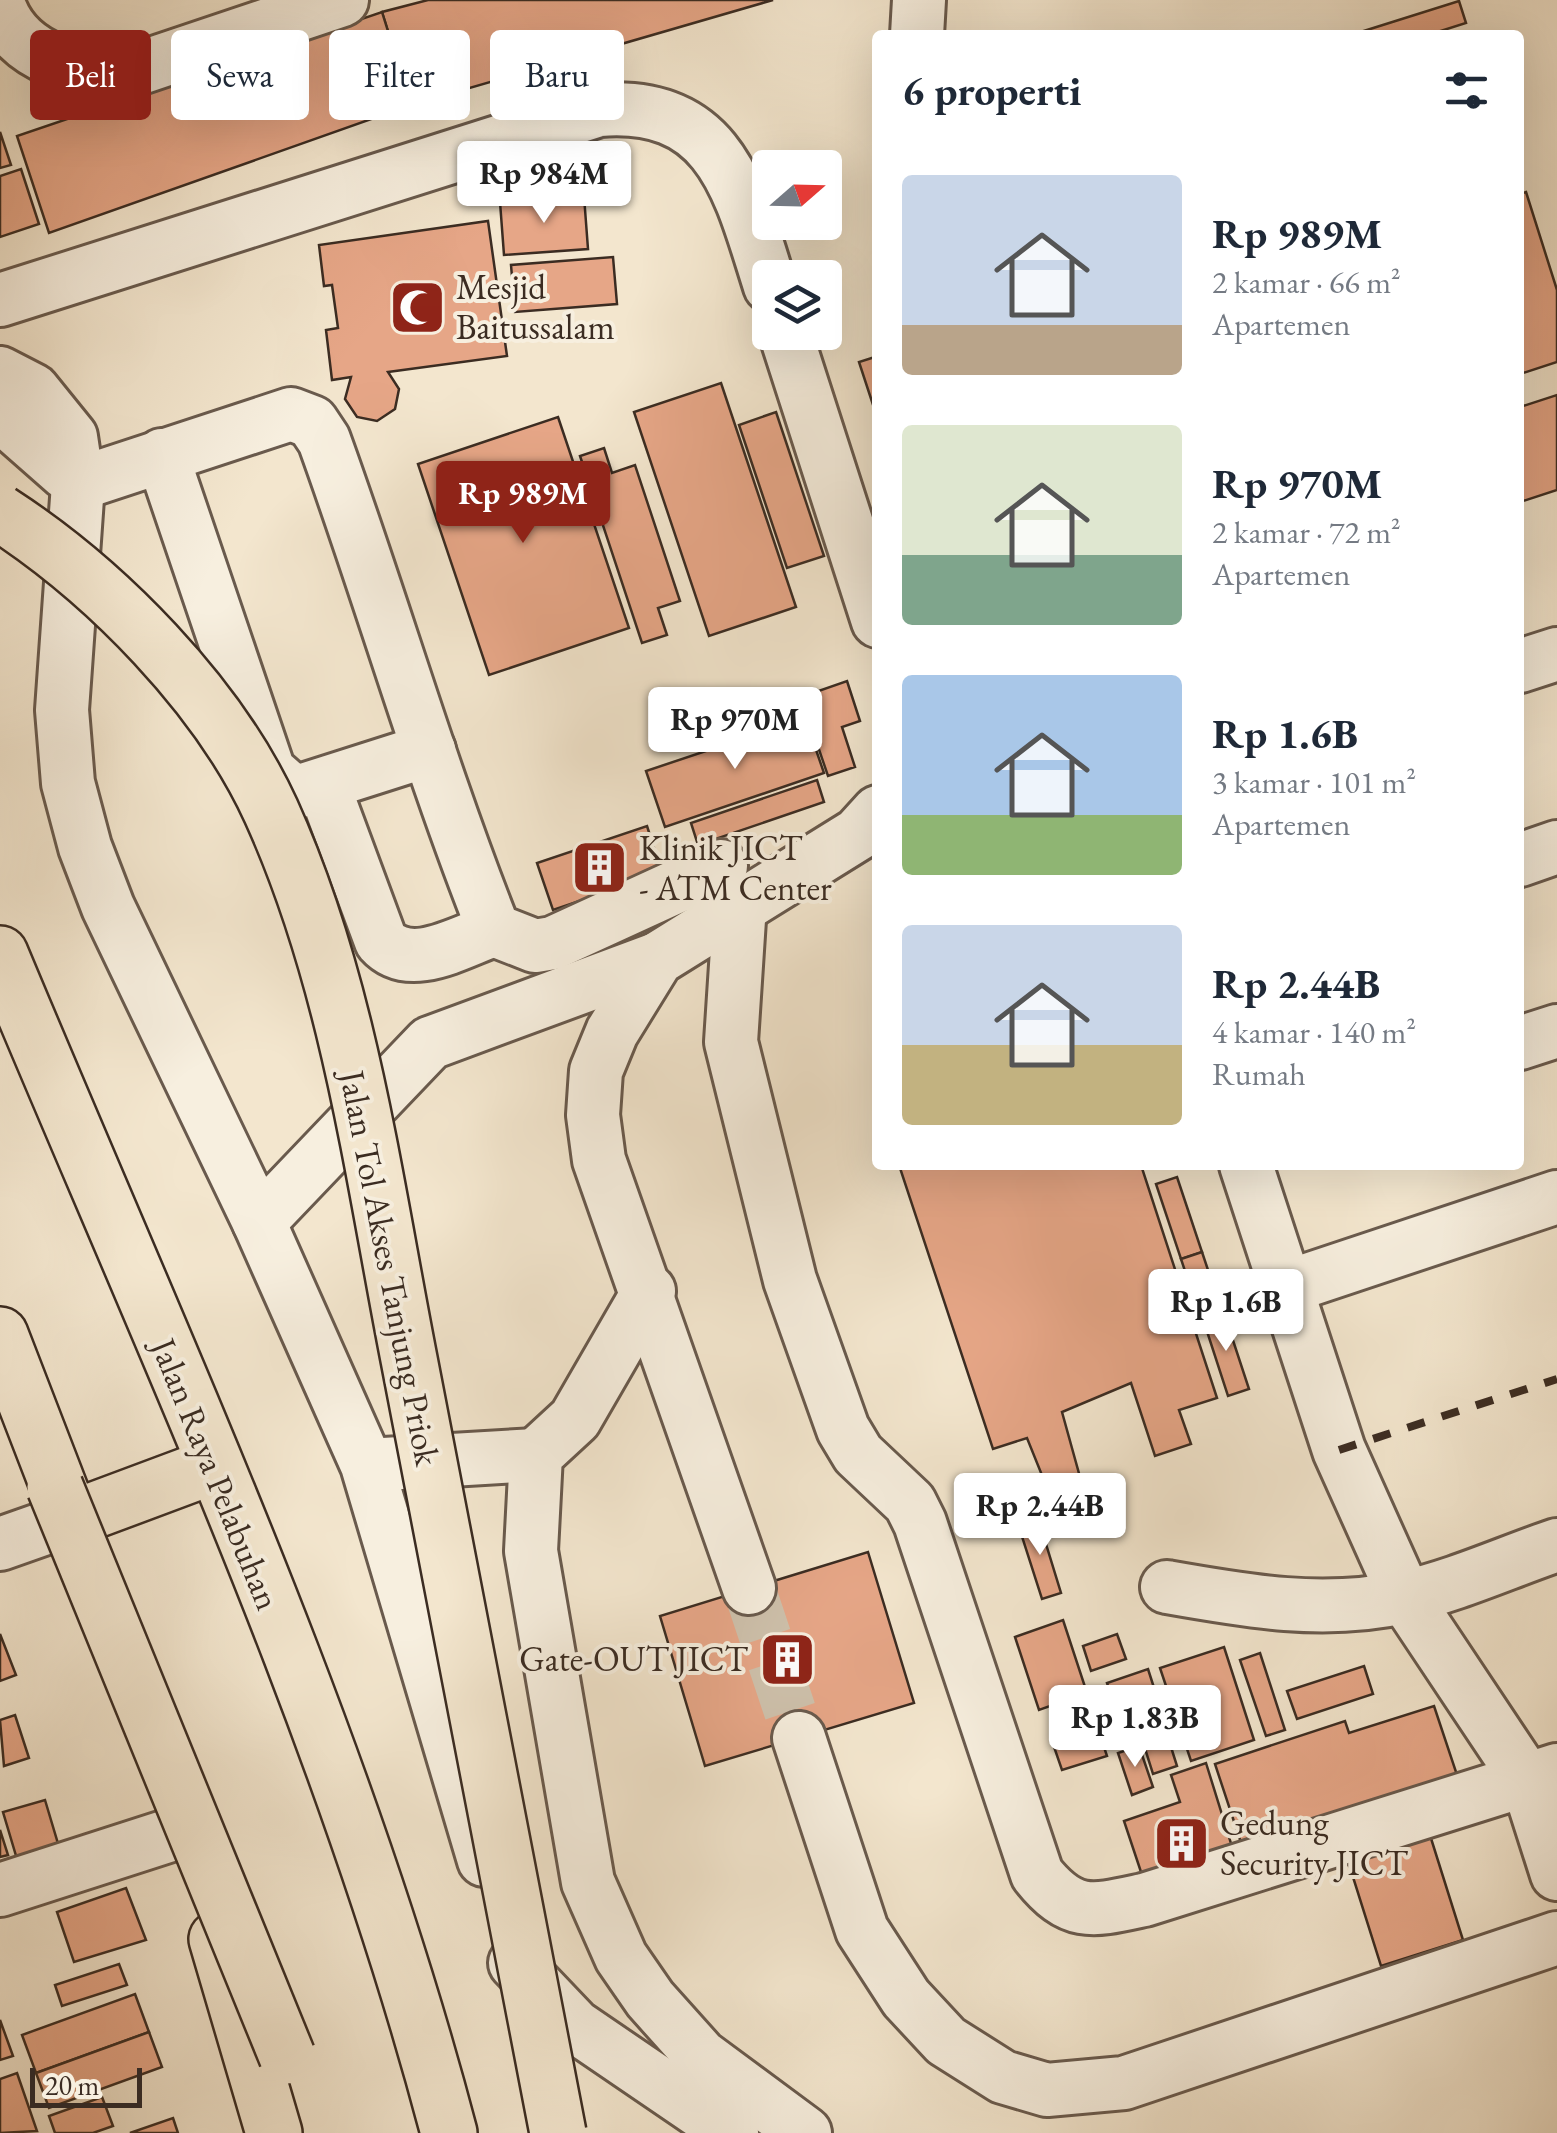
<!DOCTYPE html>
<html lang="id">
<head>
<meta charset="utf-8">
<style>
  :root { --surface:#fff; --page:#f6f6f7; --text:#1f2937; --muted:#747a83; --accent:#8f2418 }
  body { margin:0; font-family:"EB Garamond",serif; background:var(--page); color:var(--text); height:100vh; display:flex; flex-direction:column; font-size:38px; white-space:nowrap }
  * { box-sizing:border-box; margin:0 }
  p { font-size:32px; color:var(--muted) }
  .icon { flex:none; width:55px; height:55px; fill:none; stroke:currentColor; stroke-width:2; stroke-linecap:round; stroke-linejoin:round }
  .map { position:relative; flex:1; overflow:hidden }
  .side { position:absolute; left:872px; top:30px; width:652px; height:1140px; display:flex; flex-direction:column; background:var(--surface); border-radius:10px; box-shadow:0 10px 40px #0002 }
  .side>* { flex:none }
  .guide { position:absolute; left:30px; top:30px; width:692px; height:90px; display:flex; gap:20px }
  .needle { width:65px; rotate:70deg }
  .tools { position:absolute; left:752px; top:150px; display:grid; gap:20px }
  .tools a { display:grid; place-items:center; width:90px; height:90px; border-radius:10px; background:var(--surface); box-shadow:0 10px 40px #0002; font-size:50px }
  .scale { position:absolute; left:30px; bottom:25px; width:112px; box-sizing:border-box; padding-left:10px; border:5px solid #3b2c22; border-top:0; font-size:28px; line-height:35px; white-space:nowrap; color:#3b2c22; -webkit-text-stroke:8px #f7efdf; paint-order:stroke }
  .price { position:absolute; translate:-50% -85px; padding:0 22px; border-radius:10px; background:#fff; color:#222; font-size:32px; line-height:65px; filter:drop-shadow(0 2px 5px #0008) }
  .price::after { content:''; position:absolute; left:50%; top:60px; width:30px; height:22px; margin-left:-15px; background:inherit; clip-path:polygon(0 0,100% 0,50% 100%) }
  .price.on { background:var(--accent); color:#fff }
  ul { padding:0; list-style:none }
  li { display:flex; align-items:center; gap:30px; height:250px; padding:0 30px }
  li span { display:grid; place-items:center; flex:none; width:280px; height:200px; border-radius:10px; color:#555 }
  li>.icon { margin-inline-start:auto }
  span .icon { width:120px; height:120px; fill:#fffc; stroke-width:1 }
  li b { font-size:42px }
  h2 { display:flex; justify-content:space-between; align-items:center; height:120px; padding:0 30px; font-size:42px }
  .chip { padding:0 35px; border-radius:10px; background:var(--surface); box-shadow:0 10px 40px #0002; font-size:35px; line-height:90px }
  .chip.on { background:var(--accent); color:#fff }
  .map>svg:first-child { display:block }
  .building { fill:#e6a687; stroke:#3b2c22; stroke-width:2.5 }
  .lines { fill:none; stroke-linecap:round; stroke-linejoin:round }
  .minor-tunnel { stroke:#cec1ac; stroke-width:52; stroke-dasharray:52 26; stroke-linecap:butt }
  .minor-casing { stroke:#695a4d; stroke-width:58 }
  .highway-casing { stroke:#3b2c22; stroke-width:60 }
  .minor { stroke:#f7efdf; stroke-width:52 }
  .highway { stroke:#f3e6ce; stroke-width:55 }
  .rail { stroke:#3b2c22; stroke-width:8; stroke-dasharray:18 18; stroke-linecap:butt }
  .highway-bridge-casing { stroke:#3b2c22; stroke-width:60; stroke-linecap:butt }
  .highway-bridge { stroke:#f3e6ce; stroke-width:55 }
  .labels { text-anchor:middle; stroke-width:8; stroke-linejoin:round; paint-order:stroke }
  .poi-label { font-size:35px; fill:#3b2c22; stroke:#f7efdf; text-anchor:start }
  .street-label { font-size:35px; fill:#3b2c22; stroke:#f7efdf }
</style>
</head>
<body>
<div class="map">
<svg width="1557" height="2133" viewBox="0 0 1557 2133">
  <rect width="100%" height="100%" fill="#f3e6ce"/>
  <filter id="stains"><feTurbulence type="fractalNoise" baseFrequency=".002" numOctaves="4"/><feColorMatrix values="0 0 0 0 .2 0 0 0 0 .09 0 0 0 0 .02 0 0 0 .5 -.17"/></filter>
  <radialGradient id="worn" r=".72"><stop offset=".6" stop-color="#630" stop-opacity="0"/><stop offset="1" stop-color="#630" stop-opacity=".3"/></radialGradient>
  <g class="building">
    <path d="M428,0H773L411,105L382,12Z"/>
    <path d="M1459,1L1466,23L1428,35H1351Z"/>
    <path d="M382,12L411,105L49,233L17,136Z"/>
    <path d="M0,132L11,165L0,168Z"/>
    <path d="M21,169L39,224L0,237V176Z"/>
    <path d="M1526,192L1557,290V362L1520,374V194Z"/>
    <path d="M584,196L588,249L504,255L500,202Z"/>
    <path d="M488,221L507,356L388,372L399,389L395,409L377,421L357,417L345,399L351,377L332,380L326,330L338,328L332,285L324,286L319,245Z"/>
    <path d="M613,257L617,304L515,312L511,265Z"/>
    <path d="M878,356V420L859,362Z"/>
    <path d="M721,383L796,607L709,636L634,412Z"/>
    <path d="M1557,395V490L1520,502V407Z"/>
    <path d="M776,412L824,556L787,568L739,425Z"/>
    <path d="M558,417L629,628L489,675L418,464Z"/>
    <path d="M604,448L612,473L635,465L680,601L658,608L667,635L642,643L580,456Z"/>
    <path d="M847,681L860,721L842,727L855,767L828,776L807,714L786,721L781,704Z"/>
    <path d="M805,718L824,773L665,827L646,771Z"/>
    <path d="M817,780L824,802L698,845L691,823Z"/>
    <path d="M647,826L662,873L553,910L537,863Z"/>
    <path d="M899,1165H1141L1217,1398L1179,1410L1191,1444L1155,1456L1131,1383L1062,1412L1088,1506L1058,1515L1027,1438L993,1449Z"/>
    <path d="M1177,1177L1202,1252L1181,1259L1156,1184Z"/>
    <path d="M1202,1252L1217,1297L1196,1304L1181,1259Z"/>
    <path d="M1224,1313L1249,1389L1228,1396L1203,1319Z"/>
    <path d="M1038,1518L1061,1593L1042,1599L1018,1524Z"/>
    <path d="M868,1552L914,1703L705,1766L660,1616Z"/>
    <path d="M1063,1620L1087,1693L1039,1710L1015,1637Z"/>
    <path d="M0,1634L16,1675L0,1681Z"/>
    <path d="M1117,1634L1126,1659L1091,1671L1083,1646Z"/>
    <path d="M1224,1647L1254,1740L1191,1761L1160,1668Z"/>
    <path d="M1260,1653L1285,1730L1266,1736L1240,1660Z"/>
    <path d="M1364,1666L1373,1694L1297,1719L1287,1691Z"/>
    <path d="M1148,1669L1164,1719L1123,1732L1107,1683Z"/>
    <path d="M1434,1706L1462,1790L1247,1861L1215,1764L1345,1721L1349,1733Z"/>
    <path d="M15,1715L29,1758L4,1766L0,1720Z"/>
    <path d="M1097,1726L1107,1756L1062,1770L1052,1741Z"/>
    <path d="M1165,1728L1177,1766L1153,1774L1141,1736Z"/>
    <path d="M1139,1746L1153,1787L1132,1795L1118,1753Z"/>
    <path d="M1206,1763L1238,1866L1145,1884L1124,1821L1180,1802L1171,1775Z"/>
    <path d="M45,1800L59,1847L17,1859L3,1812Z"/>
    <path d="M0,1830L8,1855L0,1857Z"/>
    <path d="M1429,1832L1463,1940L1381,1966L1347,1858Z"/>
    <path d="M126,1888L146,1940L74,1962L57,1912Z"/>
    <path d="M119,1964L127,1985L62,2006L55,1985Z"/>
    <path d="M135,1994L149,2032L36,2073L22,2035Z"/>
    <path d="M0,2020L13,2056L0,2060Z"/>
    <path d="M149,2032L162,2067L49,2108L36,2073Z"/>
    <path d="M17,2073L37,2131L0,2133V2079Z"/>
    <path d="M102,2097L113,2126L93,2133H55L49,2116Z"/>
    <path d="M173,2118L178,2133H130Z"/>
  </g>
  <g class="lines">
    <path class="minor-tunnel" d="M749,1588L799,1738"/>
    <defs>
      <g id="minor">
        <path d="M0,8C19,59 79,73 128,72L342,0"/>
        <path d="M917,35L919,0"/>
        <path d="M0,300L599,110C722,100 740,192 770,286"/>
        <path d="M785,332L878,621"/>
        <path d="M0,373L33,390L71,437L78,484L62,710L68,783L85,847L108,907L259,1222L367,1465L484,1860"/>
        <path d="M0,415L66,473"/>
        <path d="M162,455L269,771L294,793L429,750"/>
        <path d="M78,484L291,414L312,422L324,440C383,603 430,769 494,930L535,946L553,943L721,866"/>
        <path d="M1520,666L1557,654"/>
        <path d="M324,787L381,941C410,973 459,942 494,930"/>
        <path d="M1520,860L1557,847"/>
        <path d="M740,904L731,1042L790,1280L843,1429L858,1454L910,1503L920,1523L1037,1874C1072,1918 1093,1911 1144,1900L1557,1770"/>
        <path d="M1520,1043L1557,1031"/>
        <path d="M1246,1165L1339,1450L1405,1597L1527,1780L1557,1874"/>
        <path d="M259,1222L430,1043L657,959"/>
        <path d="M1287,1287L1557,1197"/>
        <path d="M649,1291L575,1419L536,1455L531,1551L588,1882L621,1957L650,1999L701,2056L805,2133"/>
        <path d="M384,1464L536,1455"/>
        <path d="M0,1544L71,1519"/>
        <path d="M1167,1587C1246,1601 1324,1615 1404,1597C1455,1586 1507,1562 1557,1545"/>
        <path d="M749,1588L599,1160L593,1115L596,1071L612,1032L657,959L858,834L878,812"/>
        <path d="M799,1738L862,1930L906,1998L946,2041L1003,2077L1047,2090L1124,2083L1557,1938"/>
        <path d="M0,1890L183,1831"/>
        <path d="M515,1963L575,2026L732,2133"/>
      </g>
      <g id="highway">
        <path d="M0,954C161,1341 342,1726 449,2133"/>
        <path d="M0,1335L76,1532"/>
        <path d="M71,1519L213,1466"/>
        <path d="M217,1939L274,2133"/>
      </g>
    </defs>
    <use href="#minor" class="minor-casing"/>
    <use href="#highway" class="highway-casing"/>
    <use href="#minor" class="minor"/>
    <use href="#highway" class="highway"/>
    <path class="rail" d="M1339,1450L1557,1379"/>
    <defs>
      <g id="highway-bridge">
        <path d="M0,513C105,581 218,695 271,811C349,983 373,1175 409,1359C458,1617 508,1875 558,2133"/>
        <path d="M55,1487L287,2056"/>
      </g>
    </defs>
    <use href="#highway-bridge" class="highway-bridge-casing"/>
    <use href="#highway-bridge" class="highway-bridge"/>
  </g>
  <defs>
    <symbol id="mosque-square" viewBox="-11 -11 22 22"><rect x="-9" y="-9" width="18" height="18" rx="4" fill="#8f2418" stroke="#f7efdf"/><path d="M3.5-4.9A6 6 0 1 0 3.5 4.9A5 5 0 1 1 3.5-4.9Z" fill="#fff"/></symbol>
    <symbol id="building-square" viewBox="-11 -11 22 22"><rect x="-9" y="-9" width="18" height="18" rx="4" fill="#8f2418" stroke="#f7efdf"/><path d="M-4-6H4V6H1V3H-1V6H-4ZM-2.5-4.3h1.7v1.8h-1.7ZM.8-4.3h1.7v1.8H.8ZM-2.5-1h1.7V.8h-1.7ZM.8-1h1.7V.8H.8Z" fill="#fff"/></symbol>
  </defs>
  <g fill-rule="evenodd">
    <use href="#mosque-square" x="386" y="276" width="63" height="63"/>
    <use href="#building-square" x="568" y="836" width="63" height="63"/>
    <use href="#building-square" x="756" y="1628" width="63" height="63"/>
    <use href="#building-square" x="1150" y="1812" width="63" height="63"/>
  </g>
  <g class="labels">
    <g class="poi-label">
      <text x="456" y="299">Mesjid<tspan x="456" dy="40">Baitussalam</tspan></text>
      <text x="639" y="860">Klinik JICT<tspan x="639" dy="40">- ATM Center</tspan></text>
      <text x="748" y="1671" text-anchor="end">Gate-OUT JICT</text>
      <text x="1220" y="1835">Gedung<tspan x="1220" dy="40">Security JICT</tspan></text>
    </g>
    <g class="street-label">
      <text transform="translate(390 1268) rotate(79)" y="12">Jalan Tol Akses Tanjung Priok</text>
      <text transform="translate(216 1474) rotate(68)" y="12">Jalan Raya Pelabuhan</text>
    </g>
  </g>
  <rect width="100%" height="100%" filter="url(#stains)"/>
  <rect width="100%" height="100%" fill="url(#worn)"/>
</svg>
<div class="tools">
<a><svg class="needle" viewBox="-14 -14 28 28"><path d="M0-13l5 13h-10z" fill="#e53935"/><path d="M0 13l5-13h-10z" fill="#747a83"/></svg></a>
<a><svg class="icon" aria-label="layers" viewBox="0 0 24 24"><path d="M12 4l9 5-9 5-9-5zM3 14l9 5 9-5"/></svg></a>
</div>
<div class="scale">20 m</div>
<b class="price" style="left:544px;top:226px">Rp 984M</b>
<b class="price on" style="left:523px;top:546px">Rp 989M</b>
<b class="price" style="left:735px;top:772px">Rp 970M</b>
<b class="price" style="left:1226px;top:1354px">Rp 1.6B</b>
<b class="price" style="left:1040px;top:1558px">Rp 2.44B</b>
<b class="price" style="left:1135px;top:1770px">Rp 1.83B</b>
<div class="guide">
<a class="chip on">Beli</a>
<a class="chip">Sewa</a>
<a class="chip">Filter</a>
<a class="chip">Baru</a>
</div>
<section class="side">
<h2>6 properti<svg class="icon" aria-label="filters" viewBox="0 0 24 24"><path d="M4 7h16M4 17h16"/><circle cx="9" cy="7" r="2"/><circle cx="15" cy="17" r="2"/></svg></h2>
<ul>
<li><span style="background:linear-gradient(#c9d6e8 75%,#b9a48a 0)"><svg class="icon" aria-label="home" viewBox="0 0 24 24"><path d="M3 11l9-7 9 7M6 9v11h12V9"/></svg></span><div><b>Rp 989M</b><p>2 kamar · 66 m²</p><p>Apartemen</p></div></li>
<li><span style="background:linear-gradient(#dfe7d0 65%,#7fa58c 0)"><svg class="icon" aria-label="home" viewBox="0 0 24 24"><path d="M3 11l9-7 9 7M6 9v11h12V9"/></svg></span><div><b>Rp 970M</b><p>2 kamar · 72 m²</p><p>Apartemen</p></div></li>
<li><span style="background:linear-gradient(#a9c7e8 70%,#8fb573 0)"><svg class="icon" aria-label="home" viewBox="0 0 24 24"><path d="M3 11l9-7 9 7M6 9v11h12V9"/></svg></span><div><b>Rp 1.6B</b><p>3 kamar · 101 m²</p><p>Apartemen</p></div></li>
<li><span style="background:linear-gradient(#c9d6e8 60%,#c2b280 0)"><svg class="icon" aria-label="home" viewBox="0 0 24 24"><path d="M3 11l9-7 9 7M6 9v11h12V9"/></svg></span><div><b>Rp 2.44B</b><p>4 kamar · 140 m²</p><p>Rumah</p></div></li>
</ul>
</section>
</div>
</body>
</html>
